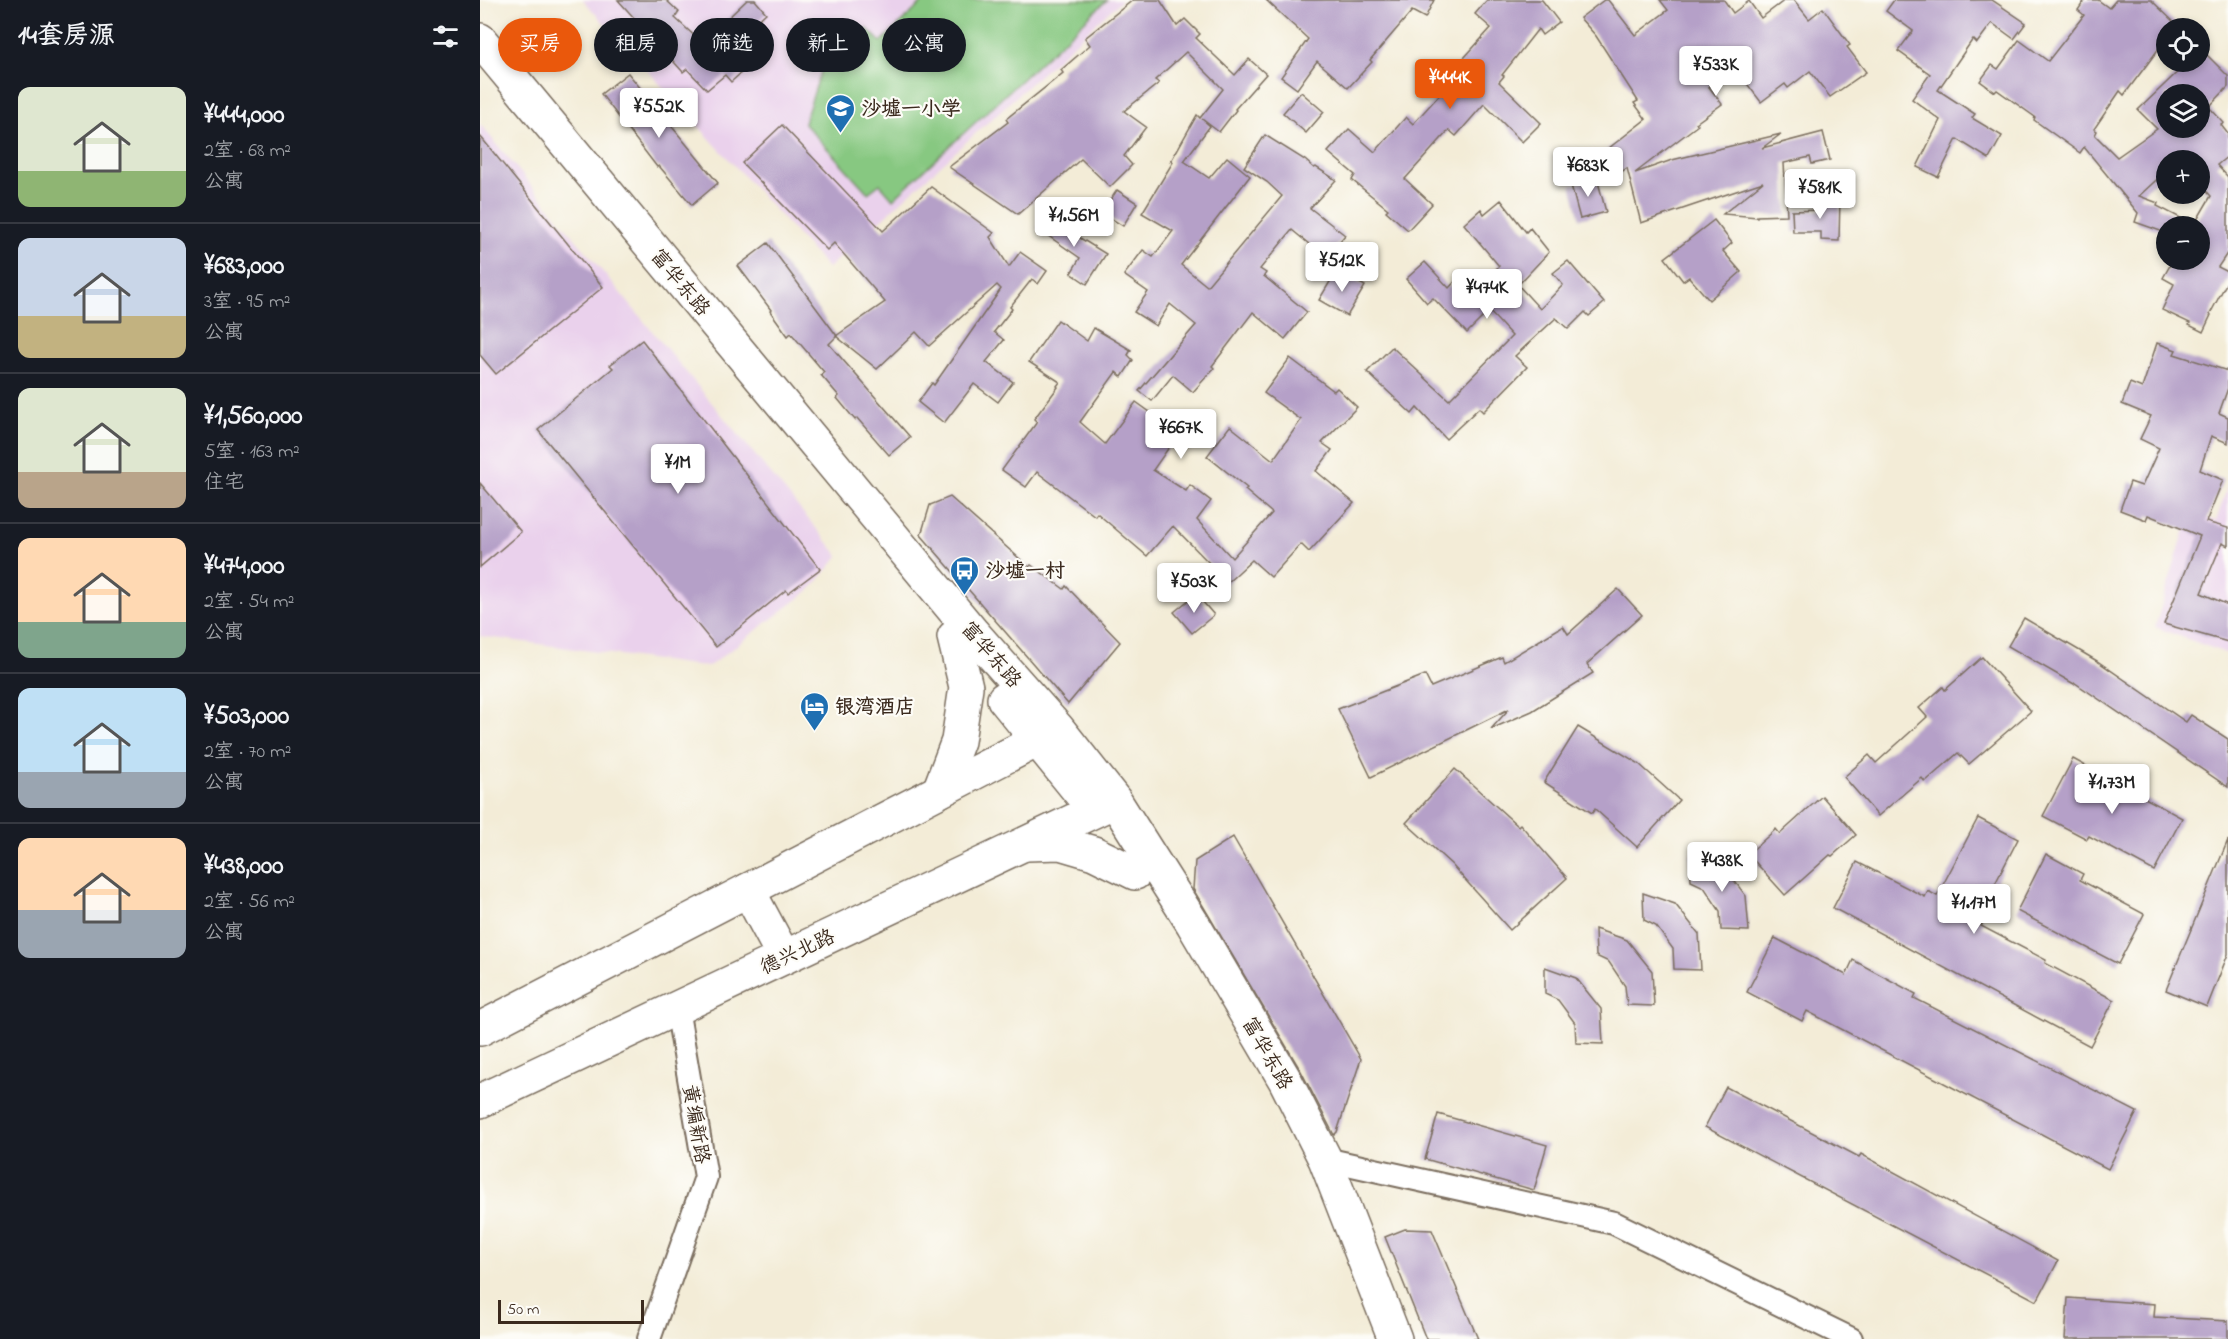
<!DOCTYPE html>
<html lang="zh">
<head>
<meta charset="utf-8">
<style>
  :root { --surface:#171b24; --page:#242831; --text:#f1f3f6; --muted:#9ea1a6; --line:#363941; --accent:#ea580c }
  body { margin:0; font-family:"Indie Flower","LXGW WenKai TC",sans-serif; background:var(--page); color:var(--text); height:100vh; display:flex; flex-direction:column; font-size:22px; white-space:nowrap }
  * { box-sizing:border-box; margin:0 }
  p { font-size:20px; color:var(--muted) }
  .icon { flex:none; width:33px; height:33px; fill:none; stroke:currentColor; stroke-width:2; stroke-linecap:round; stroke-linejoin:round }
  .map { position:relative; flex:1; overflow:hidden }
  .drawer { display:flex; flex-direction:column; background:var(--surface); width:480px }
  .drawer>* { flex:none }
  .guide { position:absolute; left:18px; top:18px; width:570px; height:54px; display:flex; gap:12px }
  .buttons { position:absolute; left:1676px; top:18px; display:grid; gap:12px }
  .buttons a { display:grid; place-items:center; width:54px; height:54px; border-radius:50%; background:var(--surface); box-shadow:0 3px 9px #0003; font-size:30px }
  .scale { position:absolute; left:18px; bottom:15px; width:146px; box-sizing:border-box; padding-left:6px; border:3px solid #3b2a1e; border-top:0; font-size:16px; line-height:21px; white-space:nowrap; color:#3b2a1e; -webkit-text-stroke:4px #fdfcf7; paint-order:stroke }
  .price { position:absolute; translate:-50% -51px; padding:0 14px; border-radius:6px; background:#fff; color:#222; font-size:20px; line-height:39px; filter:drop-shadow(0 2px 3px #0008) }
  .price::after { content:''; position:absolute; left:50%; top:36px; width:18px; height:14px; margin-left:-9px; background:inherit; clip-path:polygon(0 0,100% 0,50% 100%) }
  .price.current { background:var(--accent); color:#fff }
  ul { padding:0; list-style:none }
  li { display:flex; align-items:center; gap:18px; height:150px; padding:0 18px }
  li+li { border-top:2px solid var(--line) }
  li span { display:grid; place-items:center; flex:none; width:168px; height:120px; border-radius:12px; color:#555 }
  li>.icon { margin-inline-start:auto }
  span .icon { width:72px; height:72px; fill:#fffc; stroke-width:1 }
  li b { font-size:26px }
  h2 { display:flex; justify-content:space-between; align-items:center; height:72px; padding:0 18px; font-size:26px }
  .chip { padding:0 21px; border-radius:27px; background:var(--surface); box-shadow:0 3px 9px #0003; font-size:21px; line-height:54px }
  .chip.current { background:var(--accent); color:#fff }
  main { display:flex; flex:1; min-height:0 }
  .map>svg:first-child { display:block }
  .built { fill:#ead1ec }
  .green { fill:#87c881; stroke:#617950; stroke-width:1.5 }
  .building { fill:#b5a0c8; fill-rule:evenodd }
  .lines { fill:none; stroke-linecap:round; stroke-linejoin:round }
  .street-casing { stroke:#7b6e5f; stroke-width:26 }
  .secondary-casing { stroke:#7b6e5f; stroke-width:36 }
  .street { stroke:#fff; stroke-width:22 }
  .secondary { stroke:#fff; stroke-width:33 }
  .labels { text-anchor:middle; stroke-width:4.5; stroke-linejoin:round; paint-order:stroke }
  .poi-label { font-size:20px; font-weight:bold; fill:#3b2a1e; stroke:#fdfcf7; text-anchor:start }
  .street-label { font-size:20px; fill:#3b2a1e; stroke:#fdfcf7 }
</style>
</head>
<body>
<main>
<section class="drawer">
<h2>14套房源<svg class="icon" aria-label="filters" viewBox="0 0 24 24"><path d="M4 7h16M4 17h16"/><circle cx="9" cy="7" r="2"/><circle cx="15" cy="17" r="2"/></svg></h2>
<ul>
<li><span style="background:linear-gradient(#dfe7d0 70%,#8fb573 0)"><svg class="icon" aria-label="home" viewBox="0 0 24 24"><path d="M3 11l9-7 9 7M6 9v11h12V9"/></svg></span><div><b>¥444,000</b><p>2室 · 68 m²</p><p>公寓</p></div></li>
<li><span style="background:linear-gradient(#c9d6e8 65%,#c2b280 0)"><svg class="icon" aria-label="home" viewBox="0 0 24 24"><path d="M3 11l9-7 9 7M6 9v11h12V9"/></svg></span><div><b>¥683,000</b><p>3室 · 95 m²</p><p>公寓</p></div></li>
<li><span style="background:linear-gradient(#dfe7d0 70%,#b9a48a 0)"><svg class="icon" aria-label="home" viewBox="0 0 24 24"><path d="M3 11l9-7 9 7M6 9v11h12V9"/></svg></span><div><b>¥1,560,000</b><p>5室 · 163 m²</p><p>住宅</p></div></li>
<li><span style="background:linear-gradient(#ffd9b3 70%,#7fa58c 0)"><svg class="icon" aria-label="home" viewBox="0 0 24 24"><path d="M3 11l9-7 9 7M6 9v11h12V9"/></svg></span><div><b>¥474,000</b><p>2室 · 54 m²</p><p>公寓</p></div></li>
<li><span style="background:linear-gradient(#bfe0f5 70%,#9aa5b1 0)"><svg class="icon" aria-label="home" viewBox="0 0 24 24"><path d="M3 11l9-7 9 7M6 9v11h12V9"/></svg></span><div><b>¥503,000</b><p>2室 · 70 m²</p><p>公寓</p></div></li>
<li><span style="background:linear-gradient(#ffd9b3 60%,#9aa5b1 0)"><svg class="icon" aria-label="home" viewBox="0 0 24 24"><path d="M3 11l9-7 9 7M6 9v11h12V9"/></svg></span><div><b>¥438,000</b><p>2室 · 56 m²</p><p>公寓</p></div></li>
</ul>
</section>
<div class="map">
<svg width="1748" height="1339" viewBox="0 0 1748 1339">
  <rect width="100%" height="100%" fill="#fdfcf7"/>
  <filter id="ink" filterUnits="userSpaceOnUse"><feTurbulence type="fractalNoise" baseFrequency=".0167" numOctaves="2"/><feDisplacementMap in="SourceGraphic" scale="12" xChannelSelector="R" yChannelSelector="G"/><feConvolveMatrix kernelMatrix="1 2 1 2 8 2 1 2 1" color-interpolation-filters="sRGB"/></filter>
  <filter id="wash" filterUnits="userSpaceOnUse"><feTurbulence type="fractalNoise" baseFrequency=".008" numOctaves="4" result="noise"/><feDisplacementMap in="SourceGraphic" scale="24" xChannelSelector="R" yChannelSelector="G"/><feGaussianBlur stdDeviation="1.35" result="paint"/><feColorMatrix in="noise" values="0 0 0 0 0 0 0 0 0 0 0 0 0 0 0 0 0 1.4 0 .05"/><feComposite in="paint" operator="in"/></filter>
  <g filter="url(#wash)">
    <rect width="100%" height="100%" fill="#f3ecd7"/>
    <g class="built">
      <path d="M103,0H642L348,268Z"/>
      <path d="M0,124L359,556L331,589L228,667L0,636Z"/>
      <path d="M1748,485V654L1675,627L1710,513L1736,521Z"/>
    </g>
    <path class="green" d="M445,0H627L413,199L400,184L388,193L324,123L341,71L387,29L401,42Z"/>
    <g id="blocks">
      <g class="building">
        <path d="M138,0H186L199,12L195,18L219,40L223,37L226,39L267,0H275L286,13L274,24L284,34L262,53L271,64L251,82L245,75L227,90L207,69L203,72Z"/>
        <path d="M653,0H680L697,26L705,19L720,34L716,38L755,75L769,59L786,74L755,109L756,110L739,132L722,119L730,126L704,161L729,178L747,157L770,176L701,265L727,286L802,196L787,182L764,167L785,135L825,160L834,168L836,167L856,180L830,208L865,235L846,258L812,230L780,269L786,273L784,276L827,312L805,339L773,312L732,366L734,368L713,392L693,375L672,401L659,391L716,325L690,304L676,326L654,312L668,292L644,275L663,250L673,257L693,231L662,213L693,162L691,161L717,115L720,118L743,89L706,52L675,80L679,83L644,111L666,127L644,156L652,165L630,187L601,159L538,214L469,167L528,122L526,119L583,73L581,70L610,45L605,38Z"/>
        <path d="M786,0H954L945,18L932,11L890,60L892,62L868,88L837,61L817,89L801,77L828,39Z"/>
        <path d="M1007,0H1062L1079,22L1062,35L1058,29L1022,75L1024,76L1019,82L1061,123L1042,142L1004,104L976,136L969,130L925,179L952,204L928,230L906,211L908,209L872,180L875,175L848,152L869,129L895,152L926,117L933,124L971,82L966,78L1011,28L995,14Z"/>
        <path d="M1124,0H1128L1155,35L1188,10L1180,0H1244L1253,13L1269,1L1281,18L1305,0H1314L1329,19L1343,8L1370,45L1367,47L1386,72L1350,97L1330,71L1308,88L1305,84L1281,102L1255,68L1229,87L1242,104L1216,123L1218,125L1155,173L1192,160L1301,134L1282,148L1343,132L1350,160L1332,164L1330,157L1304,163L1307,215L1277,216V217L1243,214L1283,182L1161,223L1147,168L1137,175L1120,155L1166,119L1154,103L1158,101L1116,36L1100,18Z"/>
        <path d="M1414,0H1512L1546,23L1534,39L1512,23L1497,43L1493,39L1458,90L1495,114L1492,118L1522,136L1509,159L1477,139L1458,177L1437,167L1460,120L1432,99L1450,74L1418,51L1433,31L1406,11Z"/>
        <path d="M1605,0H1618L1629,8L1636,0H1671L1697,25L1694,28H1686V39L1644,95L1640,91L1614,129L1617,131L1615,135L1637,157L1677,129L1658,110L1708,62H1719V47L1748,76V87L1729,107L1744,123L1741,125L1748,134V156L1737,165L1748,177V252L1738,267L1748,272V280L1730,314L1731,315L1723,332L1709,325L1710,323L1682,310L1694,284L1683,278L1693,260H1719V226H1686V233L1655,222L1658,213L1604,147L1600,153L1554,120L1555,117L1517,90L1515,92L1500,81L1512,65L1518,69L1539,40L1568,61L1604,15L1598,10ZM1686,94H1719V128H1686ZM1699,158L1701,160H1719V183L1731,196L1714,225L1677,206L1678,203L1659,196L1686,171V160H1697Z"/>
        <path d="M148,73L238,183L212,205L179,166L177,167L121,94Z"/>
        <path d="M821,92L844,112L826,133L803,113Z"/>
        <path d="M302,125L403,231L451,187L514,233L510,237L529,267L540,252L567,271L558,284L552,279L530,307L532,309L514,332L524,340L506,362L533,382L518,402L494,384L464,423L438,402L452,383L454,385L521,289L517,285L449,346L436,332L397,369L356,336L405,302L354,243L347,250L262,163Z"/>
        <path d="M0,136L123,287L16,374L0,355Z"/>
        <path d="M1117,178L1126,212L1100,219L1091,185Z"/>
        <path d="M637,190L657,203L643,226L622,213Z"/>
        <path d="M1342,197H1360L1359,241L1341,240V232H1313L1312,211L1342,210Z"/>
        <path d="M1021,200L1046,232L1050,228L1069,252L1038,285L1060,309L1083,285L1073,273L1088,261L1124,303L1109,316L1105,312L1088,329L1076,318L1035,356L1047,367L1003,412L999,408L966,439L937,408L932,414L887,372L912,347L969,400L1032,336L1009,311L987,333L953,298L947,303L926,279L945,262L969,288L979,277L994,292L1019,266L984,224L1001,209L1004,214Z"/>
        <path d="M568,214L589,228L587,230L626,254L607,284L591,273L600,258L557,228Z"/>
        <path d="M1234,220L1252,243L1243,251L1261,272L1229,300L1209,277L1203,281L1185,258Z"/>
        <path d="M288,243L357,336L349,344L430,437L409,455L377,418L375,420L357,398L359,396L341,375L344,372L311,333L308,336L290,311L291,310L258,266Z"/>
        <path d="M857,270L885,286L867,316L839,300Z"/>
        <path d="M578,320L607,341L614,328L651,350L648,355L653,360L642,377L636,372L600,422L625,444L656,402L699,433L673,470L706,491L710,485L731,501L717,520L752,558L792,513L765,490L767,488L727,456L750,426L793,460L821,420L784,393L810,358L854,391L857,388L877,407L842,443L852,450L836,471L874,503L829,552L821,544L791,577L772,560L733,596L725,588L739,573L693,526L667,556L617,513L615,516L557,472L546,487L522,470L557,422L554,419L578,387L577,386L580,382L549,362Z"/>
        <path d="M162,340L340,569L308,593L306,590L236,647L58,430L133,368L130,365Z"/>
        <path d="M1677,343L1696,350L1694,354L1748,371V388L1739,413L1748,417V443L1731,436L1720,470L1743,480L1726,522L1748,528V546L1742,543L1721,593L1748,605V642L1684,624L1720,536L1668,515L1666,520L1640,510L1650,482L1662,486L1679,448L1660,439L1671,416L1642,404L1650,383L1662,388Z"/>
        <path d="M0,483L41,532L0,567Z"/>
        <path d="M470,497L549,567L551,565L584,589L586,586L640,642L588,704L441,535L450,505Z"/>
        <path d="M1138,589L1162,615L1107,664L1113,673L1052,711L1011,729L1029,709L891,777L858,709L945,675L951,687L1022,657L1024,662L1083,626L1088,634Z"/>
        <path d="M716,594L734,615L712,633L694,612Z"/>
        <path d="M1544,618L1617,661L1706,722L1711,715L1748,739V787L1595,683L1594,684L1528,646Z"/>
        <path d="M1502,657L1551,711L1489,764L1478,753L1445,782L1442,778L1398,816L1364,777L1389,755L1396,763L1447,717L1439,708L1463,687L1465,690Z"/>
        <path d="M1098,727L1158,763L1199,800L1157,847L1115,809L1112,813L1064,782Z"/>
        <path d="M1593,759L1702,818L1674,871L1609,836L1607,839L1563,816Z"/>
        <path d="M975,769L1038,826L1040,824L1087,878L1030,930L972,865L926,823Z"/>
        <path d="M1342,796L1376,835L1352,856L1350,855L1305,895L1268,854L1296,829L1300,834Z"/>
        <path d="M1498,818L1538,839L1498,917L1504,921L1501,926L1566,960L1565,963L1634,1000L1610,1046L1353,908L1377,862L1445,897L1448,891L1457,896Z"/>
        <path d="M753,837L881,1059L857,1132L854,1135L821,1071L713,889L715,861Z"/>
        <path d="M1748,840V954L1727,1007L1686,990Z"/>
        <path d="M1210,854L1242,865L1266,896L1269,931L1241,930L1240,911L1224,887L1211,881Z"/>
        <path d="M1566,854L1603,874L1600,880L1664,914L1638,964L1537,911Z"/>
        <path d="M1163,893L1195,904L1219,934L1221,970L1194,969L1193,949L1176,926L1164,920Z"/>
        <path d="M1115,929L1147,940L1172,971L1174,1006L1147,1005L1145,986L1129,962L1116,956Z"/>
        <path d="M1295,938L1366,975L1373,960L1436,994L1434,998L1657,1112L1628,1169L1327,1011L1322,1021L1267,992Z"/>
        <path d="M1065,967L1096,978L1121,1009L1123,1044L1096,1043L1095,1023L1078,1000L1065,994Z"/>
        <path d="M1246,1087L1379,1157L1381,1154L1578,1261L1557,1301L1225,1127Z"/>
        <path d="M958,1114L1067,1145L1054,1190L945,1159Z"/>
        <path d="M925,1229L952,1230L998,1339H946L905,1237Z"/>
        <path d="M1588,1298L1675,1304L1674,1317L1748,1321V1339H1585Z"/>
      </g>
    </g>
  </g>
  <g filter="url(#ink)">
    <use href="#blocks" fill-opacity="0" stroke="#7b6e5f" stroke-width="1.5"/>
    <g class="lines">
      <defs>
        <g id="street">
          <path d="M845,1159L1134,1223L1371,1339"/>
          <path d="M169,1339L226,1177L197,1008"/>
        </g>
        <g id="secondary">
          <path d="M0,40L493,633L578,729L635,801L713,924L805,1080L845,1159L915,1339"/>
          <path d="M524,699L611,806"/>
          <path d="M459,791L478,741L486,687L474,637"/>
          <path d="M547,844L580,843L614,853L655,873"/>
          <path d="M268,890L304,957"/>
          <path d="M0,1029L577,730"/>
          <path d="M0,1101L633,802"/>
        </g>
      </defs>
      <use href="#street" class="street-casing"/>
      <use href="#secondary" class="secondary-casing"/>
      <use href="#street" class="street"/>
      <use href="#secondary" class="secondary"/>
    </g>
  </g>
  <defs>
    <symbol id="school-pin" viewBox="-11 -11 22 30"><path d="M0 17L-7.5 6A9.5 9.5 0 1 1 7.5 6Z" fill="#1f6fb2" stroke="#fdfcf7"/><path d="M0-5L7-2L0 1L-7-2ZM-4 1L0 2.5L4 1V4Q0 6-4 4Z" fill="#fff"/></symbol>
    <symbol id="bus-pin" viewBox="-11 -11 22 30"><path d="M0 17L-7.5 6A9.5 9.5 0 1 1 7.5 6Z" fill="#1f6fb2" stroke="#fdfcf7"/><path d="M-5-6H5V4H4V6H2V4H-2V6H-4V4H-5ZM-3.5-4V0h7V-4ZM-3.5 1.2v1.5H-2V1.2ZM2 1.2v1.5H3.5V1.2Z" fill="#fff"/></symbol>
    <symbol id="hotel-pin" viewBox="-11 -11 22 30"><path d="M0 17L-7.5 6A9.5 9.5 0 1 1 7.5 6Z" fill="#1f6fb2" stroke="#fdfcf7"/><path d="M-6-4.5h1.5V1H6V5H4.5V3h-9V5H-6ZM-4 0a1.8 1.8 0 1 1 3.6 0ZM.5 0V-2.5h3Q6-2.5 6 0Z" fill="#fff"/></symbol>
  </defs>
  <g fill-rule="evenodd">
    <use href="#school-pin" x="344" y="92" width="33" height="45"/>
    <use href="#bus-pin" x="468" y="554" width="33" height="45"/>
    <use href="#hotel-pin" x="318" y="690" width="33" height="45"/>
  </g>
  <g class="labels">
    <g class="poi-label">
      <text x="381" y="115">沙墟一小学</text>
      <text x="505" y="577">沙墟一村</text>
      <text x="355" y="713">银湾酒店</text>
    </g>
    <g class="street-label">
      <text transform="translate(201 282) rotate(50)" y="7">富华东路</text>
      <text transform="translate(512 654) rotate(49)" y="7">富华东路</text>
      <text transform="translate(317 951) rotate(-25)" y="7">德兴北路</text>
      <text transform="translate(788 1053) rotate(60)" y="7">富华东路</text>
      <text transform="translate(217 1124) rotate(80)" y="7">黄编新路</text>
    </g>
  </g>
</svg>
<div class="buttons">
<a><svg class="icon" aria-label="locate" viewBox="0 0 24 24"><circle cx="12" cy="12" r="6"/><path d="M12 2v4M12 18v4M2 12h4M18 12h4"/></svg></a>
<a><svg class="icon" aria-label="layers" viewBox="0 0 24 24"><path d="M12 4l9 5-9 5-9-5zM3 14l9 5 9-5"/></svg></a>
<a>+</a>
<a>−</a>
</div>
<div class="scale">50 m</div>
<b class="price" style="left:1236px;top:97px">¥533K</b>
<b class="price current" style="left:970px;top:110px">¥444K</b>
<b class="price" style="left:179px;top:139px">¥552K</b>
<b class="price" style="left:1108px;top:198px">¥683K</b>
<b class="price" style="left:1340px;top:220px">¥581K</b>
<b class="price" style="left:594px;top:248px">¥1.56M</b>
<b class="price" style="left:862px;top:293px">¥512K</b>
<b class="price" style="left:1007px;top:320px">¥474K</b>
<b class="price" style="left:701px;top:460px">¥667K</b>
<b class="price" style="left:198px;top:495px">¥1M</b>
<b class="price" style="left:714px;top:614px">¥503K</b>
<b class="price" style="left:1632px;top:815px">¥1.73M</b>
<b class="price" style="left:1242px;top:893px">¥438K</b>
<b class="price" style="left:1494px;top:935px">¥1.17M</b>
<div class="guide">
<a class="chip current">买房</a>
<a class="chip">租房</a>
<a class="chip">筛选</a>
<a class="chip">新上</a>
<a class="chip">公寓</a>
</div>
</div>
</main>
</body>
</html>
